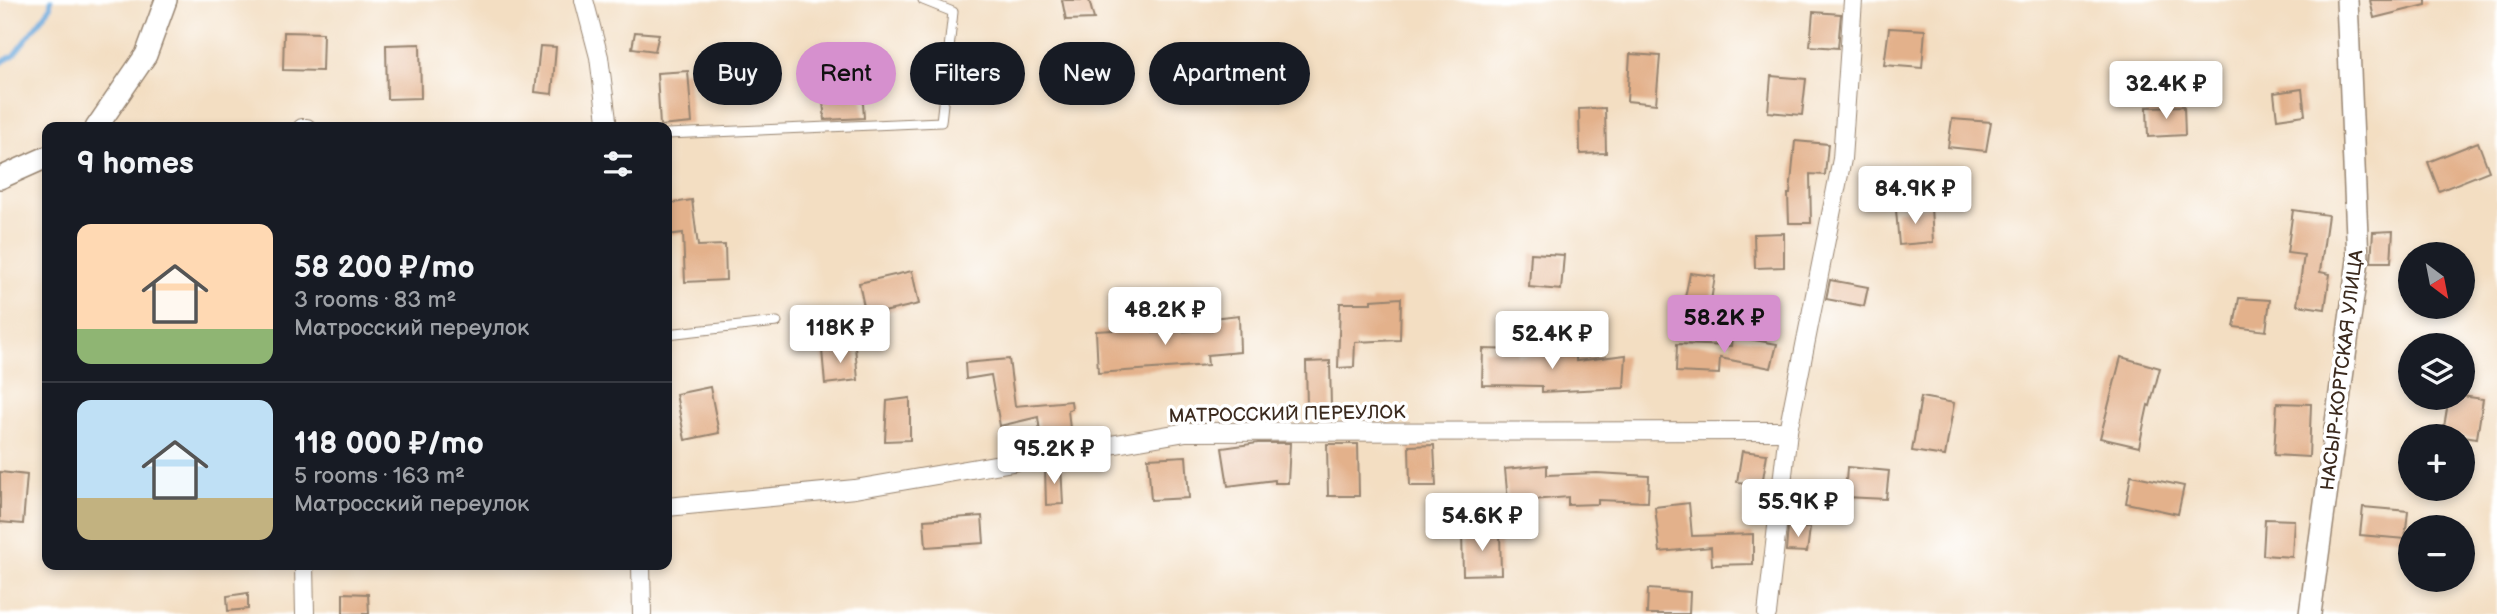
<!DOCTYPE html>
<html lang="en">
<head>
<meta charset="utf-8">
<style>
  :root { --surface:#171b24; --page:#242831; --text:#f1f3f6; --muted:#9ea1a6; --line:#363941; --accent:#d690ce }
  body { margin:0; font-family:"Balsamiq Sans",sans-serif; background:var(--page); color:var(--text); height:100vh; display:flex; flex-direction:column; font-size:26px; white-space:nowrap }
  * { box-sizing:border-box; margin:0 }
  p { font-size:23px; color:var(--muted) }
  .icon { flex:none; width:38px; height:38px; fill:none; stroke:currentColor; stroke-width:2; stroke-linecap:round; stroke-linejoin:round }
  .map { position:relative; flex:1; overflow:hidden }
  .side { position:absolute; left:42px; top:122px; width:630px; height:448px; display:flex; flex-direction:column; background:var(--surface); border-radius:14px; box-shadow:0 4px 10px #0003 }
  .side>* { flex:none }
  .banner { position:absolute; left:693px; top:42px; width:665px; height:63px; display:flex; gap:14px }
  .needle { width:46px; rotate:148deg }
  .tools { position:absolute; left:2398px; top:242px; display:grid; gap:14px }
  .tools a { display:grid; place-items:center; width:77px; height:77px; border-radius:50%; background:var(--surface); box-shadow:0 4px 10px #0003; font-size:35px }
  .price { position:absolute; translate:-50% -60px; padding:0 16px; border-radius:7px; background:#fff; color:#222; font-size:23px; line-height:46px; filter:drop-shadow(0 2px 4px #0008) }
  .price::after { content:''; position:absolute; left:50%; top:42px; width:21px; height:16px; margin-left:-10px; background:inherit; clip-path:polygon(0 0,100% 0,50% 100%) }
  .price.on { background:var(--accent); color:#111 }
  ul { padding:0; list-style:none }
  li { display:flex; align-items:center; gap:21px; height:175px; padding:0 35px }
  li+li { border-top:2px solid var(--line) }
  li span { display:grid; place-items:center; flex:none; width:196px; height:140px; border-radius:14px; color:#555 }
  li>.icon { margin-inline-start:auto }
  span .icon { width:84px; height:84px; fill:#fffc; stroke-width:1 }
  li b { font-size:30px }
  h2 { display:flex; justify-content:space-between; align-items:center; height:84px; padding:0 35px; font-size:30px }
  .pill { padding:0 24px; border-radius:32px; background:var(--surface); box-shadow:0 4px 10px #0003; font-size:24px; line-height:63px }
  .pill.on { background:var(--accent); color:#111 }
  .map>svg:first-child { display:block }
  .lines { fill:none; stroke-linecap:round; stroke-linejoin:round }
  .stream { stroke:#68a7db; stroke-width:5 }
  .building { fill:#e3b18b }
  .service-casing { stroke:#978470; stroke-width:11 }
  .minor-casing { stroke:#978470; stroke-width:20 }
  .tertiary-casing { stroke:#978470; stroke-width:24 }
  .service { stroke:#fff; stroke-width:9 }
  .minor { stroke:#fff; stroke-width:18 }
  .tertiary { stroke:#fff; stroke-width:21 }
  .labels { text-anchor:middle; stroke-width:7; stroke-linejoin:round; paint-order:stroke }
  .street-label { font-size:19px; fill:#3b2a1e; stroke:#fff }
</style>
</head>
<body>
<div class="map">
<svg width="2497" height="614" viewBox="0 0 2497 614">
  <rect width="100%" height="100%" fill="#fff"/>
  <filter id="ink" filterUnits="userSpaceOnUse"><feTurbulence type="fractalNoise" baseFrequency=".0143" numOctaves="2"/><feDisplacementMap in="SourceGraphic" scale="14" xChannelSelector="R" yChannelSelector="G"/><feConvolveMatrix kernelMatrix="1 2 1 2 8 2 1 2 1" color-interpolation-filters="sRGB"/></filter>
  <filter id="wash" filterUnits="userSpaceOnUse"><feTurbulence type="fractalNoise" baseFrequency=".00686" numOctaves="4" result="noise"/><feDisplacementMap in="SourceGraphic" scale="28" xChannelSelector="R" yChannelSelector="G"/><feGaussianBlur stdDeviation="1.57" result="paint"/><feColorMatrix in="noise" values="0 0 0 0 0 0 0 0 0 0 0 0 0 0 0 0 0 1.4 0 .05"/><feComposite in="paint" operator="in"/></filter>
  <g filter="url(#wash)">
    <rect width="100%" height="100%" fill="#f3dec2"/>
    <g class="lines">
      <path class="stream" d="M0,63L13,56L50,8L51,0"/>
    </g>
    <g id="blocks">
      <g class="building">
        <path d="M1062,0H1089L1094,19L1066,20Z"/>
        <path d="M2370,0H2426V5L2374,18Z"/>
        <path d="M1813,12L1841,14L1838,48L1810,46Z"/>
        <path d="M1889,28L1925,30L1922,68L1884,65Z"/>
        <path d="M284,32L323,33L322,71L283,70Z"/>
        <path d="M635,32L659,34L655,51L632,48Z"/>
        <path d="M420,44L421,98L387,99L386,45Z"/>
        <path d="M540,46L556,47L552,94L535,92Z"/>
        <path d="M1630,54L1660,56L1656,104L1627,101Z"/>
        <path d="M688,71L692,123L660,126L657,73Z"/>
        <path d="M1771,76L1806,79L1802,115L1768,112Z"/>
        <path d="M862,89L864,118L825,120L822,93Z"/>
        <path d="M2302,89L2305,115L2277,119L2274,93Z"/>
        <path d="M2184,106L2185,135L2148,137L2147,107Z"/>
        <path d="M1605,108L1606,153L1580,154L1579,109Z"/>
        <path d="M1952,119L1991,122L1986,151L1948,147Z"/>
        <path d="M1795,141L1828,144L1825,175L1810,174L1811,223H1789L1788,194H1790Z"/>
        <path d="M2478,142L2489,171L2439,191L2428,162Z"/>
        <path d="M692,200L698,246L725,245L726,280L685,282L683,233L667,235V204Z"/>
        <path d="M1931,207L1933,242L1899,245L1896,210Z"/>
        <path d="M2293,210L2328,215L2320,272L2330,274L2325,309L2297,305L2304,255L2287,253Z"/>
        <path d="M2393,231L2391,262H2371L2373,232Z"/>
        <path d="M1784,233V267L1755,268L1754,234Z"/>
        <path d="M1531,253L1564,255L1561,290L1529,287Z"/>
        <path d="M912,271L919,304L866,316L859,283Z"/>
        <path d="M1690,273L1715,276L1709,313L1682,312Z"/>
        <path d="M1830,280L1868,287L1864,306L1826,299Z"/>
        <path d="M1401,298L1400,340L1355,342L1354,367L1338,368L1340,303H1371V300Z"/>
        <path d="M2239,298L2270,300L2266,331L2234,327Z"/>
        <path d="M1239,315L1240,352L1207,355L1208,365L1098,373L1096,331L1152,328L1153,333L1212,330V318Z"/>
        <path d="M1732,336L1777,344L1771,368L1720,358L1719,374L1676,372L1677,344L1731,346Z"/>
        <path d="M855,346L858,380L825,384L822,350Z"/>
        <path d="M1483,349L1518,350V356L1576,353V361L1626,355L1624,388L1542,392V386L1482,385Z"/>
        <path d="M2121,357L2160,368L2150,406L2148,405L2139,447L2100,438Z"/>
        <path d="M1009,359L1015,406L1071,401L1072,409L1068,410L1070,429L1040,432L1038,417L1000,426L991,375L966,379L965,363Z"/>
        <path d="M1330,361L1331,407H1307L1306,362Z"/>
        <path d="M710,387L719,433L685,440L676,394Z"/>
        <path d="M2462,396L2483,399L2477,438L2443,433L2449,397Z"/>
        <path d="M1921,397L1954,403L1945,456L1912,451Z"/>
        <path d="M910,398V440L885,441L887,401Z"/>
        <path d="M2277,403L2311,404L2309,457L2274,455Z"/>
        <path d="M1258,443H1290L1288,483H1275V480L1228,486L1222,448Z"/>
        <path d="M1327,444H1358L1359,496H1328Z"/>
        <path d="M1434,445L1436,486H1410L1409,446Z"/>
        <path d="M1742,451L1767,454L1762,485L1737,482Z"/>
        <path d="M1186,456L1189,498L1151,500L1148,458Z"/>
        <path d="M1061,465L1063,504L1046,505L1045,468Z"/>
        <path d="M1547,465V475L1597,473L1649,476L1648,502L1598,500V504L1568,505V497L1508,502L1505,469Z"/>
        <path d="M1847,467L1889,471L1886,499L1845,497Z"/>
        <path d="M0,472L27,475L23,524L0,522Z"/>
        <path d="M2131,475L2184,486L2178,514L2126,503Z"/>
        <path d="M1689,503L1692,536L1753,534V564L1712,565L1711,547L1660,552L1655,507Z"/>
        <path d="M2363,507L2408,511L2405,539L2360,535Z"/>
        <path d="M982,516L984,543L926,547L924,520Z"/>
        <path d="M2265,519L2294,520L2292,557L2263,555Z"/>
        <path d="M1788,527L1810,528L1807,552L1786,551Z"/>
        <path d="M1500,531L1501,574L1463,575L1462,532Z"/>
        <path d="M1648,589L1690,592L1689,614H1647Z"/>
        <path d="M248,593V609L228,611L227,596Z"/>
        <path d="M343,593L368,594L369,614H343Z"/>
      </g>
    </g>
  </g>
  <g filter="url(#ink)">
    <use href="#blocks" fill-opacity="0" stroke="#978470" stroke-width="2"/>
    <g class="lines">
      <defs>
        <g id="service">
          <path d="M667,134L941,122L953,12L923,0"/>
          <path d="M667,334L777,322"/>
        </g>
        <g id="minor">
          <path d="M584,0L599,57L608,128"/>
          <path d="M302,128H307"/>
          <path d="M667,507L855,489L1186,432L1788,431"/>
          <path d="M304,565L305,614"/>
          <path d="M641,565L642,614"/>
          <path d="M1767,614L1788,431L1842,159L1853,0"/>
        </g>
        <g id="tertiary">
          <path d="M96,128L146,55L166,0"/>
          <path d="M0,178L47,157"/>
          <path d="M2310,614L2358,260L2347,0"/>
        </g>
      </defs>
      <use href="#service" class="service-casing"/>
      <use href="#minor" class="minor-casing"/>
      <use href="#tertiary" class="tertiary-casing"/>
      <use href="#service" class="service"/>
      <use href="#minor" class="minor"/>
      <use href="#tertiary" class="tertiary"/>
    </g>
  </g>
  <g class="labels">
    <g class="street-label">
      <text transform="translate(2341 370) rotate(-83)" y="7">НАСЫР-КОРТСКАЯ УЛИЦА</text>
      <text transform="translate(1287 413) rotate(-1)" y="7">МАТРОССКИЙ ПЕРЕУЛОК</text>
    </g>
  </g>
</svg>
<div class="tools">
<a><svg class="needle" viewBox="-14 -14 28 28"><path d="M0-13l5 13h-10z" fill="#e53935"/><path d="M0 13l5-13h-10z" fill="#9ea1a6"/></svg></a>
<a><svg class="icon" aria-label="layers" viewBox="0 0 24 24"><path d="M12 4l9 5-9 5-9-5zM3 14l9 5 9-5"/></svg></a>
<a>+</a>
<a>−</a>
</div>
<b class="price" style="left:2166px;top:121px">32.4K ₽</b>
<b class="price" style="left:1915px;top:226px">84.9K ₽</b>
<b class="price" style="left:1165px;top:347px">48.2K ₽</b>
<b class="price on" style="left:1724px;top:355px">58.2K ₽</b>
<b class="price" style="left:840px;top:365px">118K ₽</b>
<b class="price" style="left:1552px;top:371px">52.4K ₽</b>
<b class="price" style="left:1054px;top:486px">95.2K ₽</b>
<b class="price" style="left:1798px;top:539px">55.9K ₽</b>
<b class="price" style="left:1482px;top:553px">54.6K ₽</b>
<div class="banner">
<a class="pill">Buy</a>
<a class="pill on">Rent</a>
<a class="pill">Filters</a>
<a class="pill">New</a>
<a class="pill">Apartment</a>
</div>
<section class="side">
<h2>9 homes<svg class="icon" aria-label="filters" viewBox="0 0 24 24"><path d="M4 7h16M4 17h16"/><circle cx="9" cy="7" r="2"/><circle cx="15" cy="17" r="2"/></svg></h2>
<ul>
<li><span style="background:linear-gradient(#ffd9b3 75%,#8fb573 0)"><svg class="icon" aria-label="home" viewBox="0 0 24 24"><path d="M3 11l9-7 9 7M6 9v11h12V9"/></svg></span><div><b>58 200 ₽/mo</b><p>3 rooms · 83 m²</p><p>Матросский переулок</p></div></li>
<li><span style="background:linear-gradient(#bfe0f5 70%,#c2b280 0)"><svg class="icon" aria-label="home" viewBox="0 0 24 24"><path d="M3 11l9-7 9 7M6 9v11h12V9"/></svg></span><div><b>118 000 ₽/mo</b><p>5 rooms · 163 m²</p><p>Матросский переулок</p></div></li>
</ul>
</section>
</div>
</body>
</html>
